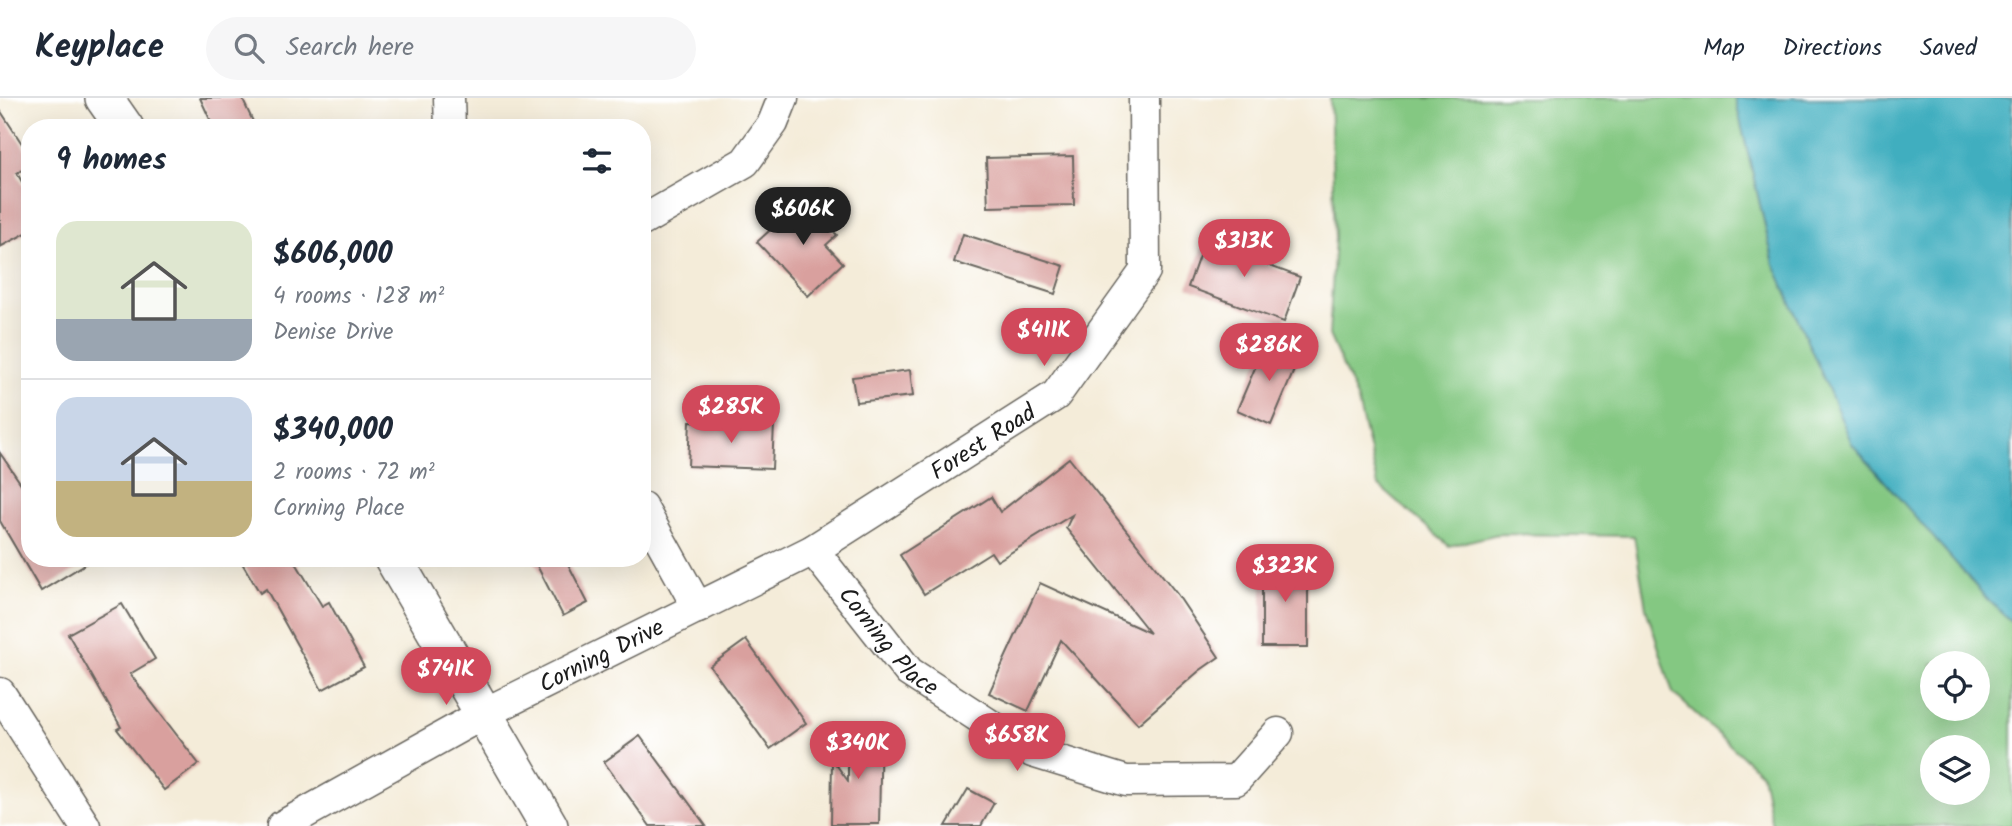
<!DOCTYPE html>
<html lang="en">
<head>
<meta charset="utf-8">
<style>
  :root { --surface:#fff; --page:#f6f6f7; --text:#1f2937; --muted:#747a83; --line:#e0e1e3; --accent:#d1495b }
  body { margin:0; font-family:Kalam,sans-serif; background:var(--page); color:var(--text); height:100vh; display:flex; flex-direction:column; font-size:26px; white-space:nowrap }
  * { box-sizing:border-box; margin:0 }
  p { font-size:23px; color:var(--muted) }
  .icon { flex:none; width:38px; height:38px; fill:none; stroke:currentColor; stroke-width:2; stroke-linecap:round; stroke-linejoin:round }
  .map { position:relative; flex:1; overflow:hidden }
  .drawer { position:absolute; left:21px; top:21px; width:630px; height:448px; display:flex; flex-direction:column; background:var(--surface); border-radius:28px; box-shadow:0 7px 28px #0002 }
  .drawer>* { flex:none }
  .tools { position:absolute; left:1920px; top:553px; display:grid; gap:14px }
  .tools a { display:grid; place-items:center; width:70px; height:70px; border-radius:50%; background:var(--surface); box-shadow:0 7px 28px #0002; font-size:35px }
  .price { position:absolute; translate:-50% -60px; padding:0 16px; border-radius:24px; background:var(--accent); color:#fff; font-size:23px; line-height:46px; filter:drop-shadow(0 2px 4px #0008) }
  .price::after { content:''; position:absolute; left:50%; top:42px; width:21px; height:16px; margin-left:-10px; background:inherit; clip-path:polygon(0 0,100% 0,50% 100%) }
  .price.selected { background:#222; color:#fff }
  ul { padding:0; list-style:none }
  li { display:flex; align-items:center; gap:21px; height:175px; padding:0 35px }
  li+li { border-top:2px solid var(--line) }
  li span { display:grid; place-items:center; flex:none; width:196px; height:140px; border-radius:21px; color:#555 }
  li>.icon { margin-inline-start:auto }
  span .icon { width:84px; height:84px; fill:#fffc; stroke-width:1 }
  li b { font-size:30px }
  h2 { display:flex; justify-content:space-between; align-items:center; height:84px; padding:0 35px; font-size:30px }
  header { display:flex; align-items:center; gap:42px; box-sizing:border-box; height:98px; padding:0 35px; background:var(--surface); border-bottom:2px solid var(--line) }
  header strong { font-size:33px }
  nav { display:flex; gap:38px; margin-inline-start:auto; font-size:24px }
  .search { width:490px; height:63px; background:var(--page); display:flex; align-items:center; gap:18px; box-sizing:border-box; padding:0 24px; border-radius:38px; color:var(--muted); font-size:26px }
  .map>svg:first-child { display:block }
  .green { fill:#84c882; stroke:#50724f; stroke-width:2; fill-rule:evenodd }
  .water { fill:#41aebf; stroke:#2e656e; stroke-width:2 }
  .building { fill:#d9a09e }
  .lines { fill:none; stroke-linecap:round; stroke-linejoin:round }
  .minor-casing { stroke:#68655e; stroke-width:33 }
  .tertiary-casing { stroke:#68655e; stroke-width:40 }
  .minor { stroke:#fff; stroke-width:30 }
  .tertiary { stroke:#fff; stroke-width:37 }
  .labels { text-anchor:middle; stroke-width:6; stroke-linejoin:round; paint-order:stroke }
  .street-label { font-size:24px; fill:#1c1c1c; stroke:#fff }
</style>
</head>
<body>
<header>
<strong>Keyplace</strong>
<div class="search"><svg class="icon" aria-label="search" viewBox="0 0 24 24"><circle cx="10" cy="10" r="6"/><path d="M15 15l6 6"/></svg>Search here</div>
<nav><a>Map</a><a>Directions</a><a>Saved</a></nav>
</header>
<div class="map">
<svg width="2012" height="728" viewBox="0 0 2012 728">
  <rect width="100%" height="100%" fill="#fff"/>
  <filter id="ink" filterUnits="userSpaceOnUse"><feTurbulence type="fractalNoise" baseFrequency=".0143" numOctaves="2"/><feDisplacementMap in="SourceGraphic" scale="14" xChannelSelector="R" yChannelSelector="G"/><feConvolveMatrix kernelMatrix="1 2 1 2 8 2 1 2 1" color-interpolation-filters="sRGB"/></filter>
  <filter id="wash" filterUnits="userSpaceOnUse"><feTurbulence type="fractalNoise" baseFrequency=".00686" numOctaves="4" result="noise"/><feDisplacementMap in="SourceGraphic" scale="28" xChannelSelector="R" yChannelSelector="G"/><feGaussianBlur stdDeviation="1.57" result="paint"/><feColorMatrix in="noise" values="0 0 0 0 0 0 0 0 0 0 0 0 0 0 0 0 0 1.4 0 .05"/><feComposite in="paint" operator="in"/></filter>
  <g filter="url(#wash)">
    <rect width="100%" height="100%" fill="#f4ecd9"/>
    <path class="green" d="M1330,0H1735L1774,166L2012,509V728H1772L1762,676L1673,595L1646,510L1634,438L1498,436L1449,448L1378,387L1357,300L1329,237L1335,140ZM1932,565H1978V611H1932ZM1932,649H1978V695H1932Z"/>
    <path class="water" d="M1735,0H2012V524L1987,501L1852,346L1774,166Z"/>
    <g id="blocks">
      <g class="building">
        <path d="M200,0H242L256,30H214Z"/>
        <path d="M0,12L30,58V67L17,75L30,98V133L0,149Z"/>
        <path d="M1073,58L1074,107L988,109L986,60Z"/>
        <path d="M804,101L837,137L826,147L843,165L808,198L757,144Z"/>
        <path d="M963,136L1064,168L1055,196L954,164Z"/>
        <path d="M1224,140L1268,156L1264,166L1300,179L1284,224L1188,189L1204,144L1224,151Z"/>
        <path d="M1266,244L1300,258L1271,327L1237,312Z"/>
        <path d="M910,272L913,298L856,304L852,279Z"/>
        <path d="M690,323L774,326L772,371L688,368Z"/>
        <path d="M0,355L30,399V460H95L41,493L0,423Z"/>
        <path d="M1069,360L1177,496L1219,559L1199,573L1138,626L1061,542L1028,613L989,595L1040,485L1150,535L1066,430L1072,417L997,463L991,454L924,496L900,457L991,399L1000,414Z"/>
        <path d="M239,460H293L322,508L329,504L364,569L322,592L266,491L260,495Z"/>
        <path d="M533,460H565L588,505L563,518Z"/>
        <rect x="1262" y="463" width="46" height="86"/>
        <path d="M122,506L155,561L130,576L199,666L164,692L117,631L121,629L68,536Z"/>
        <path d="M746,542L806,625L770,651L710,568Z"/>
        <path d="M848,630L881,631L879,726H831L832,661L848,683Z"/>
        <path d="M640,638L706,728H650L604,664Z"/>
        <path d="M968,691L994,705L981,728H946Z"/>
      </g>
    </g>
  </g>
  <g filter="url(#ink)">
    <use href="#blocks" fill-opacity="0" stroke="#68655e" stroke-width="2"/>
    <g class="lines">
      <defs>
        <g id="minor">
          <path d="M449,0L450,30"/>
          <path d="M642,123L745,64L773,25L783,0"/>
          <path d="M642,409L698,510"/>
          <path id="s1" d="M813,452L909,574L1032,654L1126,683L1236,682L1278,635"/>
          <path d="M0,595L85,728"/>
          <path id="s2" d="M282,728L483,616L813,452L1056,297L1145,173L1144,0"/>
        </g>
        <g id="tertiary">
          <path d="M104,0L125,30"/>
          <path d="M393,460L549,728"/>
        </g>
      </defs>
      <use href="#minor" class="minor-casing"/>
      <use href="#tertiary" class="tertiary-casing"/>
      <use href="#minor" class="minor"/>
      <use href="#tertiary" class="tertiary"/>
    </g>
  </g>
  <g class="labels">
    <g class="street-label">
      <text dy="8" stroke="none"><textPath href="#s2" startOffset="800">Forest Road</textPath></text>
      <text dy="8" stroke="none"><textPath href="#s1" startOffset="119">Corning Place</textPath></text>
      <text dy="8" stroke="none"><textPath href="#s2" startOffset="362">Corning Drive</textPath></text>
    </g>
  </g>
</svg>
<div class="tools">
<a><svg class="icon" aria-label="locate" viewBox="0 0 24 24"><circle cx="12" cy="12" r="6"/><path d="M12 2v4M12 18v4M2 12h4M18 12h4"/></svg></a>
<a><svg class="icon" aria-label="layers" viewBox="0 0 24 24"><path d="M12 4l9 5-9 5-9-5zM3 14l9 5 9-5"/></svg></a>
</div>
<b class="price selected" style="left:803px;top:149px">$606K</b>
<b class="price" style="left:1244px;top:181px">$313K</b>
<b class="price" style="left:1044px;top:270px">$411K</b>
<b class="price" style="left:1269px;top:285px">$286K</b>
<b class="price" style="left:731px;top:347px">$285K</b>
<b class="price" style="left:1285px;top:506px">$323K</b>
<b class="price" style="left:446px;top:609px">$741K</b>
<b class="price" style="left:1017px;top:675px">$658K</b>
<b class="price" style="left:858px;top:683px">$340K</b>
<section class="drawer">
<h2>9 homes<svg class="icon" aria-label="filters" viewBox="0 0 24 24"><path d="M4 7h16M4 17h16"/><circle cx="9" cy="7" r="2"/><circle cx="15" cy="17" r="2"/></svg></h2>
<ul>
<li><span style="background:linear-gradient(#dfe7d0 70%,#9aa5b1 0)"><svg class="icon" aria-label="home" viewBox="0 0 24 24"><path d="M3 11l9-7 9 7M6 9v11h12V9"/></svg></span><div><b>$606,000</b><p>4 rooms · 128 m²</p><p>Denise Drive</p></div></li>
<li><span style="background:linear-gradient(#c9d6e8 60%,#c2b280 0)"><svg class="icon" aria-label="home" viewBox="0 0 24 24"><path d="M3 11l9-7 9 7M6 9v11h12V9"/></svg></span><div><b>$340,000</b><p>2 rooms · 72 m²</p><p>Corning Place</p></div></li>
</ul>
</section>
</div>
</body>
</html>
